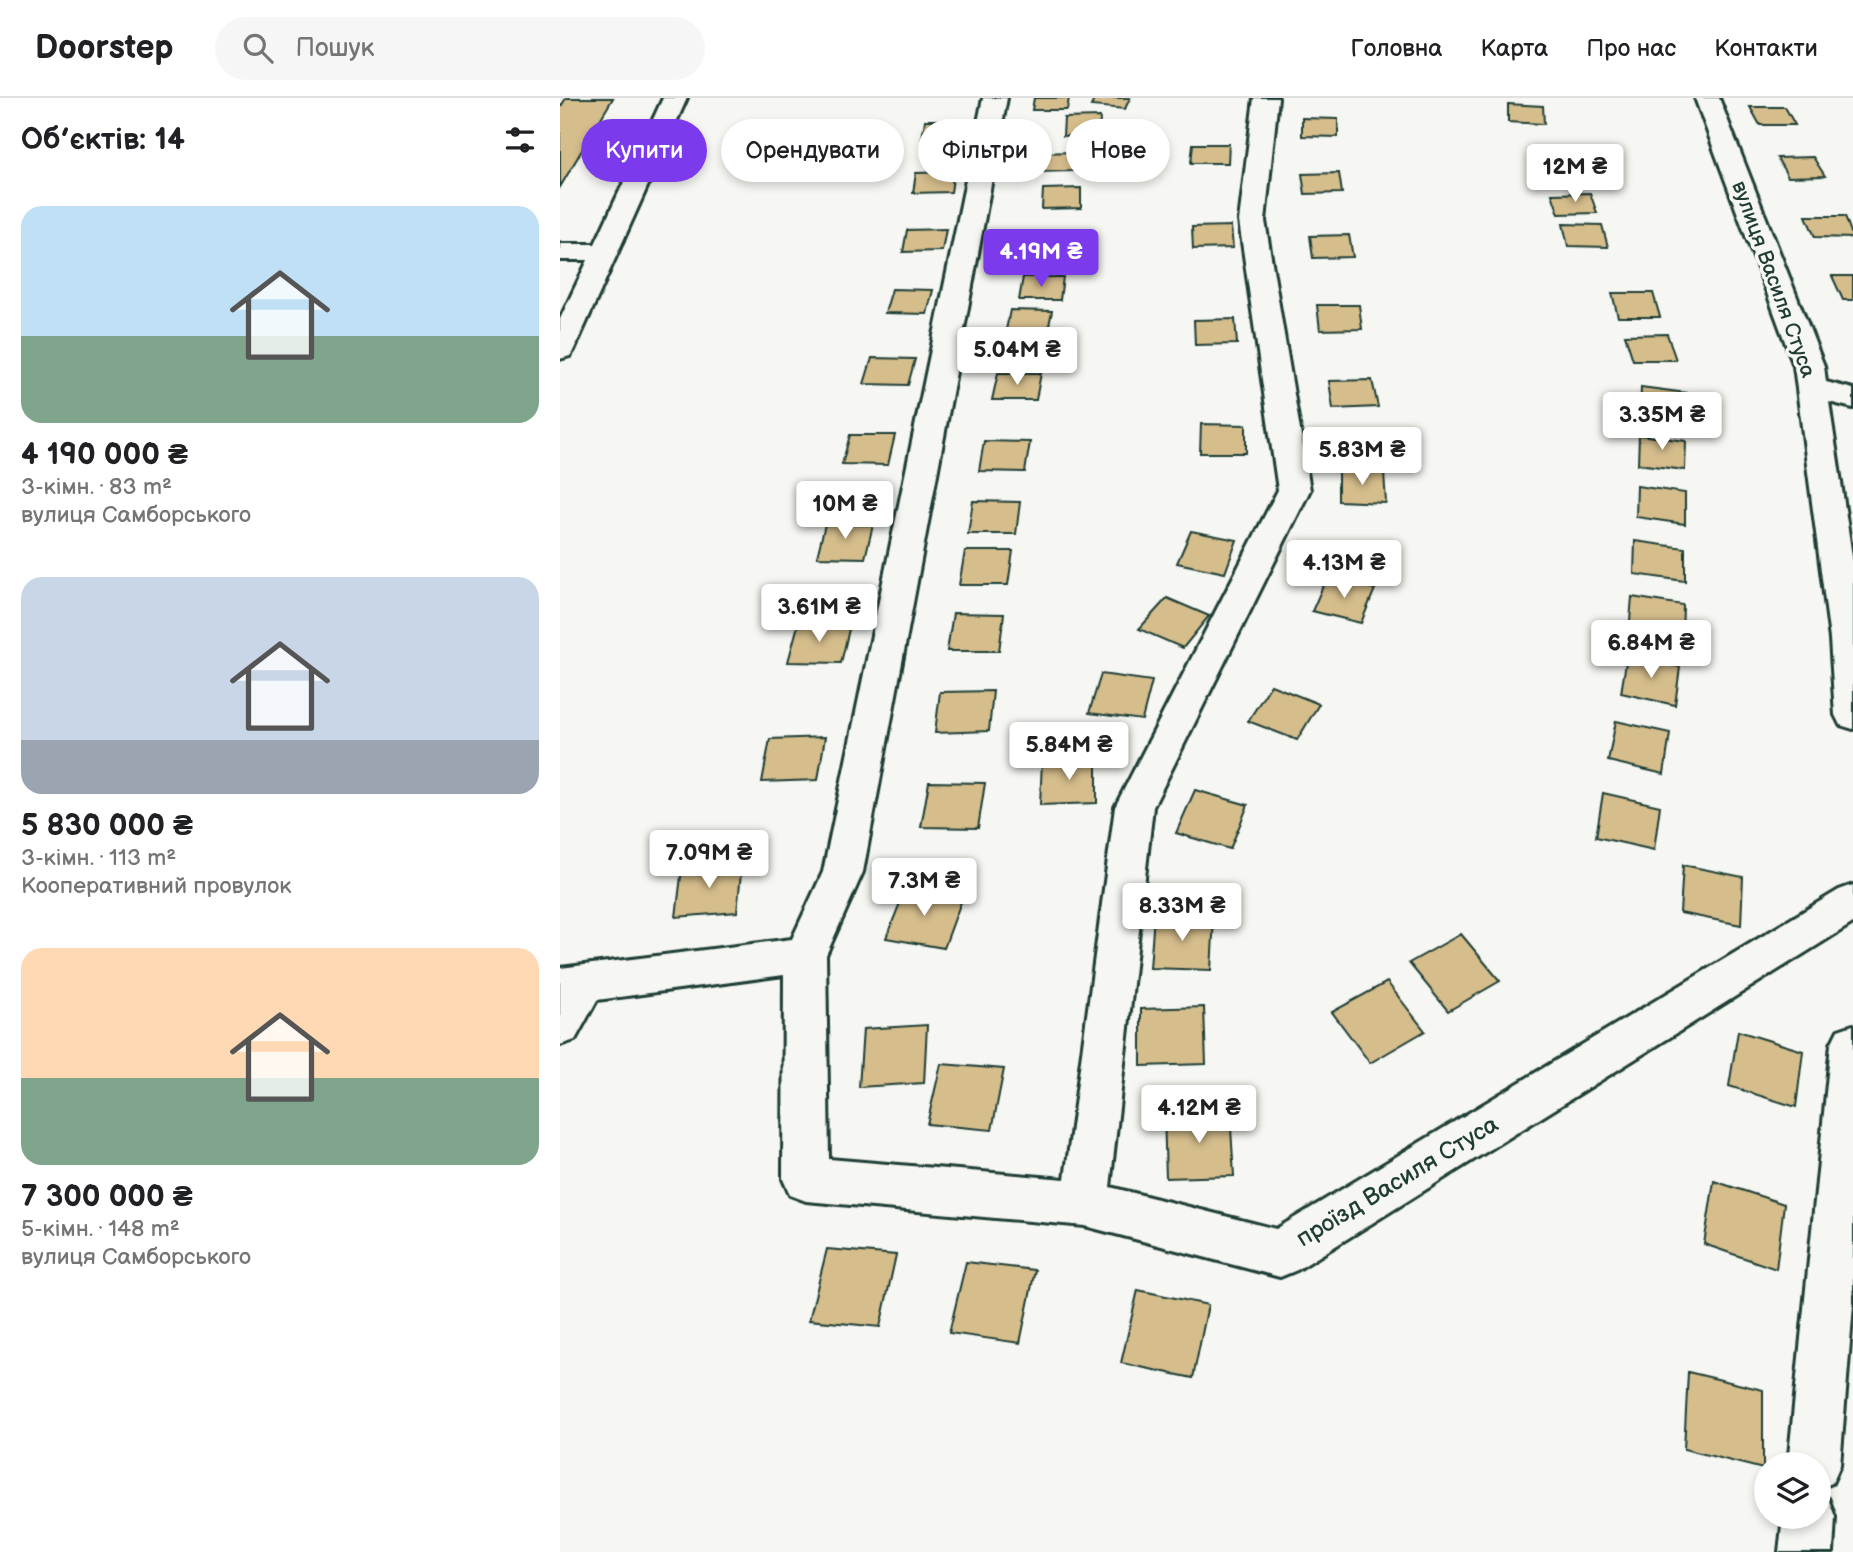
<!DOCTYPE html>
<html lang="uk">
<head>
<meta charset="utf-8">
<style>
  :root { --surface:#fff; --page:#f6f6f6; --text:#202124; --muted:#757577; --line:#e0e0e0; --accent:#7c3aed }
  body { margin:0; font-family:"Balsamiq Sans",sans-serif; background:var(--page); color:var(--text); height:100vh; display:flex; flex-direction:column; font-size:26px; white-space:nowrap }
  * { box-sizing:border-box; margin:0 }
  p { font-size:23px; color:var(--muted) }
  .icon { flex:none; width:38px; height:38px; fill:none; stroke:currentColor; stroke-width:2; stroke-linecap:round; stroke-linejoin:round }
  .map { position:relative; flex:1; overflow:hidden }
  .side { display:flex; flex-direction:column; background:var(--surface); width:560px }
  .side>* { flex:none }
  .hud { position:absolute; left:21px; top:21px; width:665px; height:63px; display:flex; gap:14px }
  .tools { position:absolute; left:1194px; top:1354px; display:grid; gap:14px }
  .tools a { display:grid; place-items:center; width:77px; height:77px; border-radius:50%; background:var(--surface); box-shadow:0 4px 10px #0003; font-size:35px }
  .price { position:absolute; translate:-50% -60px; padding:0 16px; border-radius:7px; background:#fff; color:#222; font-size:23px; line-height:46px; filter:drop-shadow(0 2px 4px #0008) }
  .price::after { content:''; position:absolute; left:50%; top:42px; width:21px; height:16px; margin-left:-10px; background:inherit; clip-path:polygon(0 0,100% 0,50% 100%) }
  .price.current { background:var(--accent); color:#fff }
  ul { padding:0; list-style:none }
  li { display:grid; align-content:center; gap:14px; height:371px; padding:0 21px }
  li span { display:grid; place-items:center; height:217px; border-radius:21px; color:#555 }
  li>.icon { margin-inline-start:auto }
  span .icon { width:126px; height:126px; fill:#fffc; stroke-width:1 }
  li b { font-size:30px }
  h2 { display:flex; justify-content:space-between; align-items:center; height:84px; padding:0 21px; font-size:30px }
  .chip { padding:0 24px; border-radius:32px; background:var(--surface); box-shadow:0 4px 10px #0003; font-size:24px; line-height:63px }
  .chip.current { background:var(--accent); color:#fff }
  header { display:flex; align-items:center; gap:42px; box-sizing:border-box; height:98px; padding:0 35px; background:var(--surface); border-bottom:2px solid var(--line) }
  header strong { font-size:33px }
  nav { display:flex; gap:38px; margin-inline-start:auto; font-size:24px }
  .search { width:490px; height:63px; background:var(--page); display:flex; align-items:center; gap:18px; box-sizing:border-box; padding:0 24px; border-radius:38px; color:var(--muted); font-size:26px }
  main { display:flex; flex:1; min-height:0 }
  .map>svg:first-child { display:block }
  .building { fill:#d5bd8c; stroke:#1f3d34; stroke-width:2 }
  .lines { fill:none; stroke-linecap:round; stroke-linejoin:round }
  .minor-casing { stroke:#1f3d34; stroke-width:6 }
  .minor { fill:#f6f6f2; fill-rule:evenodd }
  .labels { text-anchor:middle; stroke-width:7; stroke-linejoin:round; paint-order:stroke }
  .far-street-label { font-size:21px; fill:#1f3d34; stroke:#f6f6f2 }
  .street-label { font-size:24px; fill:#1f3d34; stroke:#f6f6f2 }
</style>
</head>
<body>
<header>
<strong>Doorstep</strong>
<div class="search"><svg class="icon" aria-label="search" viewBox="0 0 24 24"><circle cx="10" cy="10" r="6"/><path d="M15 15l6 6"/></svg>Пошук</div>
<nav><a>Головна</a><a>Карта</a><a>Про нас</a><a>Контакти</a></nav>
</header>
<main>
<section class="side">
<h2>Об’єктів: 14<svg class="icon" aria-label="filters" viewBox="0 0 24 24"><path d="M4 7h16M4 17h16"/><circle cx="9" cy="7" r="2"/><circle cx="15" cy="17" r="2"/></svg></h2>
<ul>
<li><span style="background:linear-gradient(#bfe0f5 60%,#7fa58c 0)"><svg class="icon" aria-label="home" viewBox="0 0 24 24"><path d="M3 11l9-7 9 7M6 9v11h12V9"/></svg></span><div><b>4 190 000 ₴</b><p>3-кімн. · 83 m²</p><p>вулиця Самборського</p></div></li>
<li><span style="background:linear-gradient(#c9d6e8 75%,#9aa5b1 0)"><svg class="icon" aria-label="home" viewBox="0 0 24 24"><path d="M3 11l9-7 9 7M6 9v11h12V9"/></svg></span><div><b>5 830 000 ₴</b><p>3-кімн. · 113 m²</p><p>Кооперативний провулок</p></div></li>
<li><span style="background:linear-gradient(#ffd9b3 60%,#7fa58c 0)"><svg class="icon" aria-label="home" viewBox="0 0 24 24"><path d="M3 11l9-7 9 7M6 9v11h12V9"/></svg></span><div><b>7 300 000 ₴</b><p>5-кімн. · 148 m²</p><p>вулиця Самборського</p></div></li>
</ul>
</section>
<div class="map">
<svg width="1293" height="1454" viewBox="0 0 1293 1454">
  <rect width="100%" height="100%" fill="#f6f6f2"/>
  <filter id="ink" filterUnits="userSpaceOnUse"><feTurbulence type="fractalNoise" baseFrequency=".0143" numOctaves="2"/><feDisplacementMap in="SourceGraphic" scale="14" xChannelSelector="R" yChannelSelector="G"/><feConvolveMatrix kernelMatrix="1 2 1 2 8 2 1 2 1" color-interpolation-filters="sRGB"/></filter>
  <g filter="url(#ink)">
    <g class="building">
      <path d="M6,0H53L0,89V10Z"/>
      <path d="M474,0H509L507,12H472Z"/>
      <path d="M535,0H570L565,11L531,8Z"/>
      <path d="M948,6L983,8L984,26L948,24Z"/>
      <path d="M1190,9H1225L1235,27H1200Z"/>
      <path d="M540,19L539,37L503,38L504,20Z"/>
      <path d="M742,20L778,21V39L742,38Z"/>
      <path d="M365,22H401L398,40L362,41Z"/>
      <path d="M633,46H669L668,65H631Z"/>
      <path d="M514,54L513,73L476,74L477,55Z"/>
      <path d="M1015,54L1027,73L991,76L980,57Z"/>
      <path d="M1253,59L1265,78L1228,79L1217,60Z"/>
      <path d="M394,74L391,94L353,95L356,75Z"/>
      <path d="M779,75L782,95L745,96L742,76Z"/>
      <path d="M521,90V110L482,111L483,91Z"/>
      <path d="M1030,95L1037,115L999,116L992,96Z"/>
      <path d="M1246,118H1285L1293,140L1255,139Z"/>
      <path d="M1003,126L1042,127L1048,149L1008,148Z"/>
      <path d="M671,128L673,150L633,151L632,129Z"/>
      <path d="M386,131L382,153L343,154L347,132Z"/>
      <path d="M527,137V159L487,160L488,138Z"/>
      <path d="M789,137L793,159L753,160L750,138Z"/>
      <path d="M1272,178H1293V202H1283Z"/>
      <path d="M463,179H503L500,202H459Z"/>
      <path d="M332,191L373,192L367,216L325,215Z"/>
      <path d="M1052,195H1093L1100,219H1058Z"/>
      <path d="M757,207H799L802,231L760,232Z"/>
      <path d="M450,212L492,213L487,237H445Z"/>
      <path d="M675,221L677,246L635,247L634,222Z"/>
      <path d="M1107,236L1116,262H1073L1065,237Z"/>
      <path d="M447,243L489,244L485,270L441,269Z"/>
      <path d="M312,260L355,261L348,287L304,286Z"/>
      <path d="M438,275H481L476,302H432Z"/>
      <path d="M812,282L818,309L773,311L769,283Z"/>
      <path d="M1081,289L1126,295V322L1080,317Z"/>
      <path d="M641,326L686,327V355H640Z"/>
      <path d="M290,337H335L328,367L282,366Z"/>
      <path d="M1079,337L1126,343L1125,372L1078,366Z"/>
      <path d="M424,343L470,344L465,374L419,373Z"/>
      <path d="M778,373L824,374L826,405L778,403Z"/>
      <path d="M1077,388L1125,395V426L1076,419Z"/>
      <path d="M413,403L460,404L456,436H408Z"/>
      <path d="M265,426L313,427L305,460L257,459Z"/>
      <path d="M631,433L677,442L665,475L617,465Z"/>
      <path d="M1075,443L1125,450V483L1074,476Z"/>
      <path d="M405,453H453L448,487H399Z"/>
      <path d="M767,479L815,491L801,525L752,513Z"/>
      <path d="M1072,499L1123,507L1122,543L1069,535Z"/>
      <path d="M607,500L649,518L623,550L579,531Z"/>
      <path d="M393,515L444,516L439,553H387Z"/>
      <path d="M238,527H290L281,565L228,564Z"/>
      <path d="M1067,558L1120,569L1115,607L1061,595Z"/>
      <path d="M541,576L592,583L582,622L529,615Z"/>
      <path d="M711,587L759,606L737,642L688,623Z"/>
      <path d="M433,593L429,633L375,635L380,594Z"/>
      <path d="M1056,623L1110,635L1104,676L1048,663Z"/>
      <path d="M265,639L258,682L202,684L210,641Z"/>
      <path d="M537,661V705L480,707L482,663Z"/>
      <path d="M369,684L425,685L418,730L361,729Z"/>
      <path d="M635,692L688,707L670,751L616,735Z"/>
      <path d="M1043,695L1100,708L1094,752L1036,739Z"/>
      <path d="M182,765L177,814L116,819L122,770Z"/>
      <path d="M1123,767L1183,779L1181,827L1120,815Z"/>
      <path d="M346,790L402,801L384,850L326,840Z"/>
      <path d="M594,818L654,820L651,872L590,870Z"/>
      <path d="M901,836L940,883L888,913L849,865Z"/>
      <path d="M827,884L865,933L810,965L772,914Z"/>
      <path d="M644,909L646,966L581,968V911Z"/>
      <path d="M367,927L364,985L299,989L303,931Z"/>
      <path d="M1178,933L1243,953L1236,1009L1169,988Z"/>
      <path d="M381,966L444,971L432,1032L367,1026Z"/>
      <path d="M670,1014L674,1078L606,1080L604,1016Z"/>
      <path d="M1154,1083L1224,1106L1216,1171L1144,1146Z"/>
      <path d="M267,1151L336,1157L320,1229L249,1222Z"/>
      <path d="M406,1164L475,1172L460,1245L389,1235Z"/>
      <path d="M578,1192L648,1207L633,1280L561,1265Z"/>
      <path d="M1128,1274L1203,1292V1371L1124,1351Z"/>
    </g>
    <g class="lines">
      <defs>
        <g id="minor">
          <path d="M103,0H127L14,252L10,258L0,261V221L28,162H0V146H35Z"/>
          <path d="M423,0H447L303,774L266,857L269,1061L505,1081L555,709L718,392L679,123L694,0H718L705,123L750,392L593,709L550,1089L716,1131L1279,792L1293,787V825L737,1172L720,1179L525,1128L246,1103L230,1097L223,1081L224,877L37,902L15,942L0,947V870L232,841L263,774Z"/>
          <path d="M1135,0H1159L1264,268L1266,284L1293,291V310L1269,304L1293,465V631L1280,627L1275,617L1270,541L1234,268Z"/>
          <path d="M1293,927V1207L1280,1367L1272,1385L1258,1391V1367H1228L1271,946L1278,932Z"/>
          <path d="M1258,1396L1268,1400L1275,1419L1273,1454H1219L1223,1419H1258Z"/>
        </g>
      </defs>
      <use href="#minor" class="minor-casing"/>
      <use href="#minor" class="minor"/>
    </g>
  </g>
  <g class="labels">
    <g class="far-street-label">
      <text transform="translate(1214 181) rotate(70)" y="7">вулиця Василя Стуса</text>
    </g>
    <g class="street-label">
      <text transform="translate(837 1083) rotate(-31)" y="8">проїзд Василя Стуса</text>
    </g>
  </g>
</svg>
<div class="tools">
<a><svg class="icon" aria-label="layers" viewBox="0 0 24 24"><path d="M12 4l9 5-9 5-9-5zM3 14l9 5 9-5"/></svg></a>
</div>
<b class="price" style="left:1015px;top:106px">12M ₴</b>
<b class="price current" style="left:481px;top:191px">4.19M ₴</b>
<b class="price" style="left:457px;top:289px">5.04M ₴</b>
<b class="price" style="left:1102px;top:354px">3.35M ₴</b>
<b class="price" style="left:802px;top:389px">5.83M ₴</b>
<b class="price" style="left:285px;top:443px">10M ₴</b>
<b class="price" style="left:784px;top:502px">4.13M ₴</b>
<b class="price" style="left:259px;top:546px">3.61M ₴</b>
<b class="price" style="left:1091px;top:582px">6.84M ₴</b>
<b class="price" style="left:509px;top:684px">5.84M ₴</b>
<b class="price" style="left:149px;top:792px">7.09M ₴</b>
<b class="price" style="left:364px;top:820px">7.3M ₴</b>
<b class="price" style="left:622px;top:845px">8.33M ₴</b>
<b class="price" style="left:639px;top:1047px">4.12M ₴</b>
<div class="hud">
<a class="chip current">Купити</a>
<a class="chip">Орендувати</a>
<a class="chip">Фільтри</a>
<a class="chip">Нове</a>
</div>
</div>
</main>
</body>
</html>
